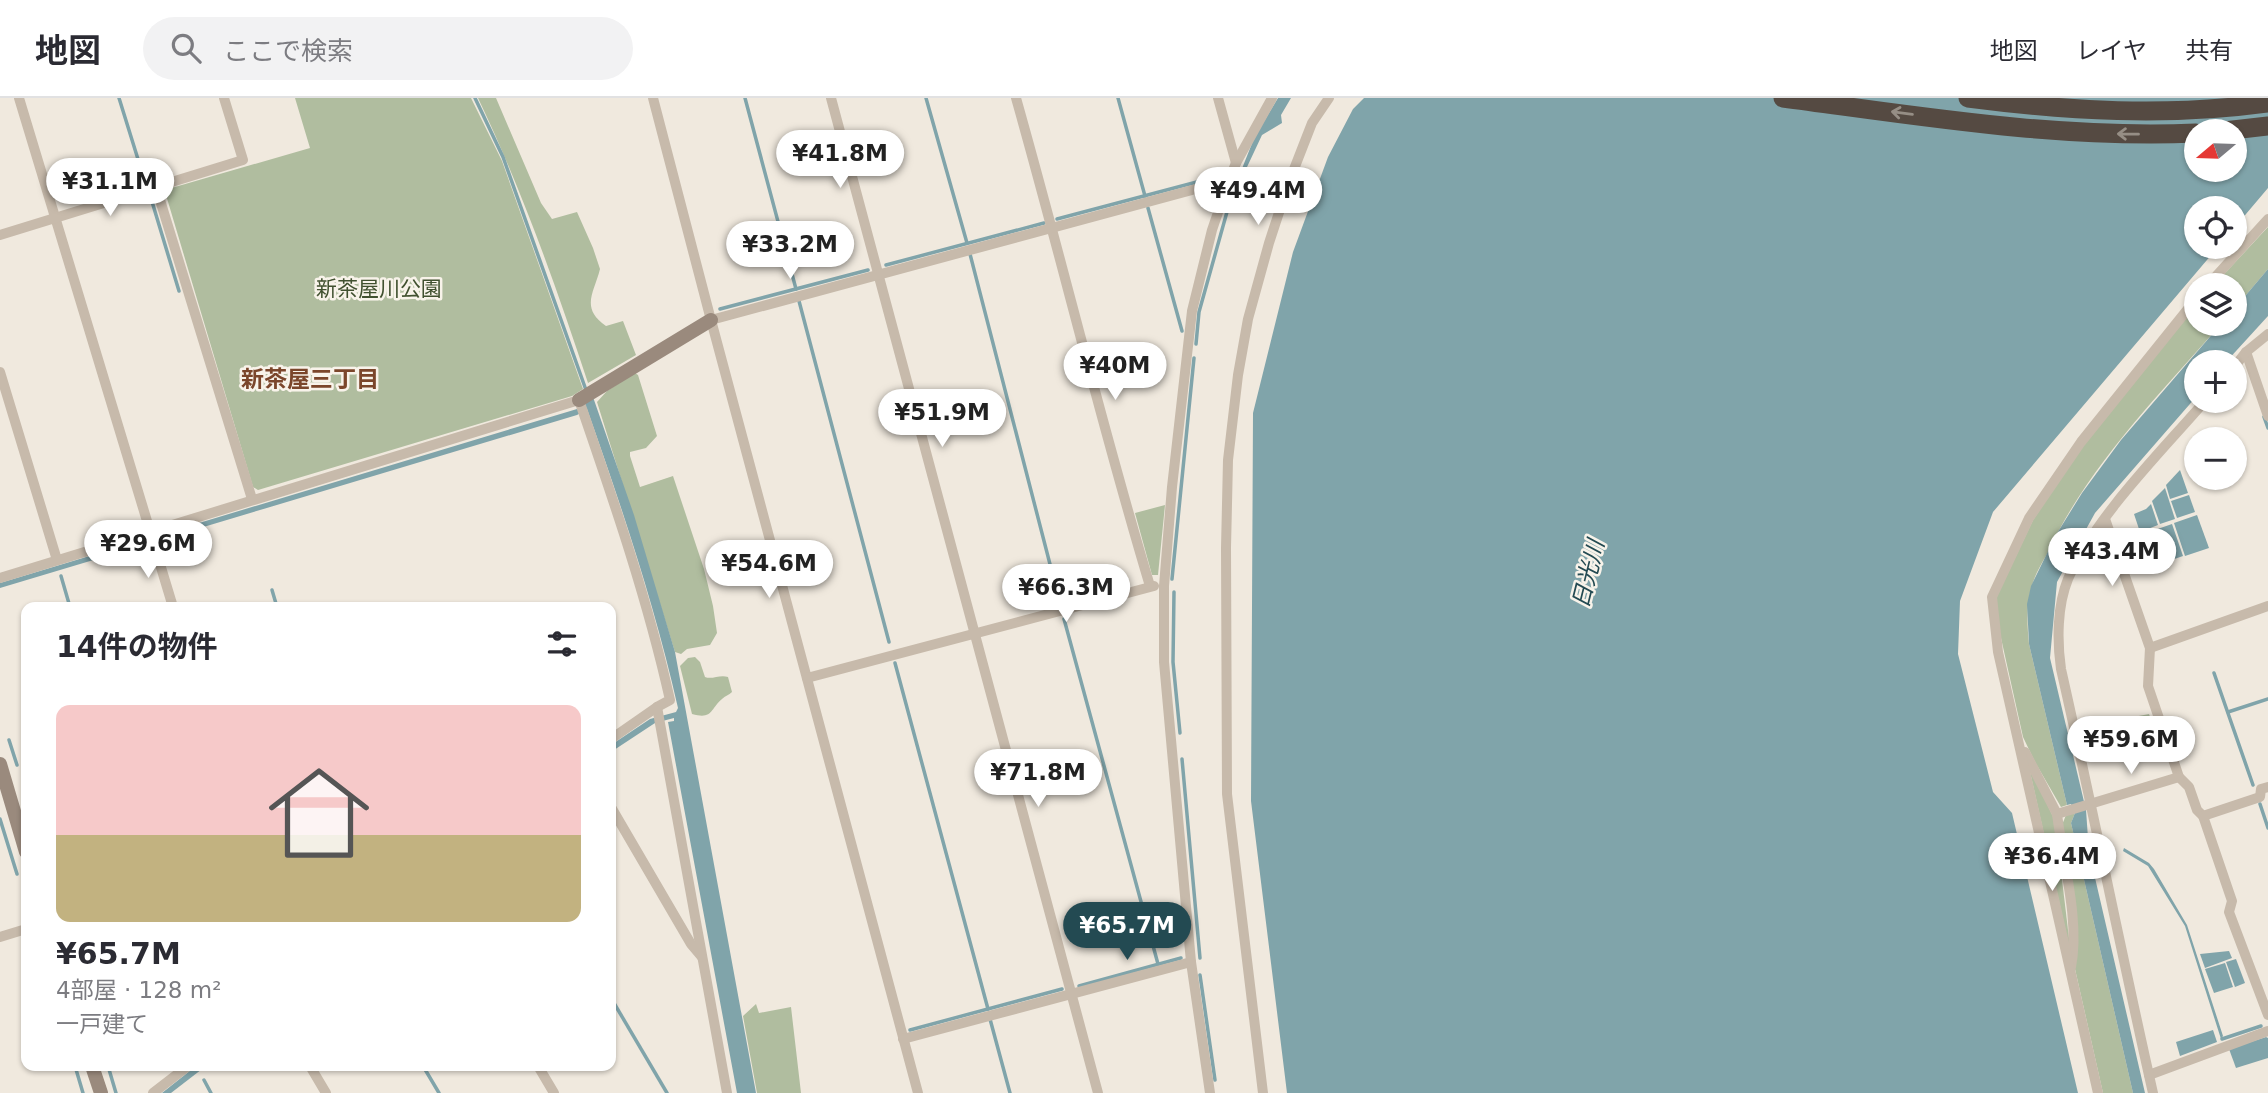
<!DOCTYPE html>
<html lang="ja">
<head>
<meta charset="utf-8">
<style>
  :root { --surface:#fff; --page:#f2f2f3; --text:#2b2b33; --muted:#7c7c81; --line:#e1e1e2; --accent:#234a52 }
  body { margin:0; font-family:"DejaVu Sans","Noto Sans JP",sans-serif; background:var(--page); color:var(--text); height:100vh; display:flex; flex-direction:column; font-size:26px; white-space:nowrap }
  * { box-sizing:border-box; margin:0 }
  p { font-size:23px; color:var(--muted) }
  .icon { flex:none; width:38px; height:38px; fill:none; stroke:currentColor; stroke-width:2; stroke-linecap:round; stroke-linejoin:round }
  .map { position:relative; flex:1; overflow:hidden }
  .side { position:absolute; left:21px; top:504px; width:595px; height:469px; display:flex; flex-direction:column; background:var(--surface); border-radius:14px; box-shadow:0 2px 5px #0004 }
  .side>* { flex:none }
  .needle { width:46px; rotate:251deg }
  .buttons { position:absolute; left:2184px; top:21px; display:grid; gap:14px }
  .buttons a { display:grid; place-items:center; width:63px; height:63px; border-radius:50%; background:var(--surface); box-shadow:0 2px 5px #0004; font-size:35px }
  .price { position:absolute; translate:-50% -60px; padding:0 16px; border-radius:24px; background:#fff; color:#222; font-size:23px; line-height:46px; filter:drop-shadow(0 2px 4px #0008) }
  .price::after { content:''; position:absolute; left:50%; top:42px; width:21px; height:16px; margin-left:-10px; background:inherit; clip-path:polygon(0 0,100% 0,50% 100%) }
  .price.active { background:var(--accent); color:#fff }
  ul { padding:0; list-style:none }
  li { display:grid; align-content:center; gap:14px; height:371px; padding:0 35px }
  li+li { border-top:2px solid var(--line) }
  li span { display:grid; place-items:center; height:217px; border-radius:14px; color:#555 }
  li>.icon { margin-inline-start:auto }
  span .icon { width:126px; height:126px; fill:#fffc; stroke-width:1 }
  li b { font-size:30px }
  h2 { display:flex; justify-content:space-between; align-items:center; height:84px; padding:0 35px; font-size:30px }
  header { display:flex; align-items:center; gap:42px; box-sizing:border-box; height:98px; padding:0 35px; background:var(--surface); border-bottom:2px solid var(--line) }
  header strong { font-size:33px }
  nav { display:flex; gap:38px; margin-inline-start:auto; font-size:24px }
  .search { width:490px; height:63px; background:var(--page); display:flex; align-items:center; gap:18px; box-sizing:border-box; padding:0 24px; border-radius:38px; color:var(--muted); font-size:26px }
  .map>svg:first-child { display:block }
  .green { fill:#b0bd9f }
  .water { fill:#80a4aa; fill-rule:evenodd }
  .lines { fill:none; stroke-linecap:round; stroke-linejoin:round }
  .stream { stroke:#80a4aa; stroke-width:3.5 }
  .street { stroke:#c7baab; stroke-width:10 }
  .secondary { stroke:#9a8a7d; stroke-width:14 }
  .highway { stroke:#554a42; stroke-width:19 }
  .oneway { stroke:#968e85 }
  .labels { text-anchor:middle; stroke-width:5; stroke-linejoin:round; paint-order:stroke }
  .park-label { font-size:21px; fill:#415130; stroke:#f8f3ea }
  .neighbourhood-label { font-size:23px; font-weight:bold; fill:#7b462b; stroke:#f8f3ea }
  .water-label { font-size:23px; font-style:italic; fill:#234a52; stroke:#f8f3ea }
</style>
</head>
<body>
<header>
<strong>地図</strong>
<div class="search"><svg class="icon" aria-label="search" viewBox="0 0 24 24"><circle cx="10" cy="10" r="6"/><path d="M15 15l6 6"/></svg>ここで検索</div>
<nav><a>地図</a><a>レイヤ</a><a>共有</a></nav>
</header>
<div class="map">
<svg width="2268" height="995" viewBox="0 0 2268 995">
  <rect width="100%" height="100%" fill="#f0e9de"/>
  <g class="green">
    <path d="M295,0H471L502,63L583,291L572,298L258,392L253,389L166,97L168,91L310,50Z"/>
    <path d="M478,0H496L541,105L552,121L577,114L593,150L600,171C594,195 580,210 606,228L623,223L636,257L588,285C556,188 522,92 478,0Z"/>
    <path d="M2268,129V171L2235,210V187H2214Z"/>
    <path d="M2196,208V226H2221C2159,297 2088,368 2048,454C2042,465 2035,476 2032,488C2026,506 2027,526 2029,546L2067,707L2061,709L2035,664L2023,639L1997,522L1995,502L2033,422L2085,344Z"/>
    <path d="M635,275L638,277L657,338L646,350L630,354V358L640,389L673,378L704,471L713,508L717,535L710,547L687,551L681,556L675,554L597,304L607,293Z"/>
    <path d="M1165,407L1158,477H1152L1135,415Z"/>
    <path d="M695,559L700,564L705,579C712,582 720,576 728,579L732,594C729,597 725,598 722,601C710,611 713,622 692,616L680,568L688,560Z"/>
    <path d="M2149,616L2158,640L2132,648L2123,621Z"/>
    <path d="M2028,665L2055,723L2071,857Z"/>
    <path d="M2075,715L2071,725L2133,995H2103L2075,871L2062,727L2066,717Z"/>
    <path d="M756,906L759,915L791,909L801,995H757L743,918Z"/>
  </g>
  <g class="water">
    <path d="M1278,0H1291L1281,17L1282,25L1262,37L1240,84L1237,83L1255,38Z"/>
    <path d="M1364,0H2268V90L2235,129V110H2196V149H2218L1993,414L1960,503L1958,556L1993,694L2012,715L2078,995H1287L1251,703L1253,315L1293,154L1328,59L1353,11ZM2196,33H2235V72H2196Z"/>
    <path d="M2268,171V218L2226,264H2196V299L2095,415L2057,484L2050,560L2086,712L2089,754L2145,995H2133L2071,725L2075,715L2071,706L2067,707L2029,546L2027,506L2031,488L2056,437L2082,395L2121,342L2221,226H2235V210Z"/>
    <path d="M593,299L634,417L675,554L756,995H737L668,624L674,623V620L655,625L611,654V647L650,621L676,614L678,610C655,508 622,410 587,311L577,317L0,490V485L577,311Z"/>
    <path d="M2180,372L2188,395L2170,401L2166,387Z"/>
    <path d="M2165,390L2175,421L2160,426L2152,403Z"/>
    <path d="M2189,397L2195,414L2177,420L2171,403Z"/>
    <path d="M2151,406L2158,427L2140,434L2134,416L2146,411Z"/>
    <path d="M2197,417L2209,450L2185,458L2174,425Z"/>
    <path d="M2172,426L2183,458L2160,466L2149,434Z"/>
    <path d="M2147,435L2158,466L2152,468L2151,465L2142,468L2141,465L2138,466L2129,441Z"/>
    <path d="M2124,750L2149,765L2154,771L2187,827L2223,938L2221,941L2185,828L2148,768L2123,753Z"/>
    <path d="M2229,853L2232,860L2205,870L2200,856Z"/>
    <path d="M2236,861L2245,885L2235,889L2226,864Z"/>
    <path d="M2225,865L2233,889L2214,895L2205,871Z"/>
    <path d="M2213,932L2217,944L2180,958L2176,944Z"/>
    <path d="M2266,939L2268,940V960L2236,970L2229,951Z"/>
    <path d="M196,968H206L171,995H162Z"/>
  </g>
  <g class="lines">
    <g class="stream">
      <path d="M119,0L146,87"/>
      <path d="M475,0L503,59L586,292"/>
      <path d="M745,0L796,191"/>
      <path d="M926,0L967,145"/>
      <path d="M1118,0L1145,98"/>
      <path d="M150,97L179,193"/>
      <path d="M1148,110L1182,233"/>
      <path d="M1057,121L1227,76"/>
      <path d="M970,156L1060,505"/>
      <path d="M886,167L1044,125"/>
      <path d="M799,203L889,544"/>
      <path d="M720,211L868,172"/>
      <path d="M1196,246L1199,214L1232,96"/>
      <path d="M2264,319L2268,330"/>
      <path d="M61,478L70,509"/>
      <path d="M1172,481L1194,260"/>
      <path d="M272,492L277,509"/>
      <path d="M1174,494L1173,564L1180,635"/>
      <path d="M1064,521L1158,866"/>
      <path d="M895,565L988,911"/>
      <path d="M2214,575L2253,687"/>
      <path d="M2228,614L2268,601"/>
      <path d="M9,642L17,667"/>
      <path d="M1182,661L1200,860"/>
      <path d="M23,685L26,697"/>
      <path d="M2260,706L2268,730"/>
      <path d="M0,721L17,776"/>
      <path d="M25,803L26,807"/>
      <path d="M1200,877L1215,982"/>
      <path d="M1079,888L1181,860"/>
      <path d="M611,900L667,995"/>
      <path d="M990,921L1010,995"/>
      <path d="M910,932L1062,891"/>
      <path d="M2222,941L2261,928"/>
      <path d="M75,968L83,995"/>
      <path d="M108,968L116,995"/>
      <path d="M423,968L439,995"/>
      <path d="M204,982L211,995"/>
    </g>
    <g class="street">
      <path d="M19,0L173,509"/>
      <path d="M653,0L711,222L918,995"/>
      <path d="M831,0L1098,995"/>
      <path d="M1016,0C1062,162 1101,326 1150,488"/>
      <path d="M1218,0L1236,65"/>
      <path d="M156,89L252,401"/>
      <path d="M0,137L243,62L224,0"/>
      <path d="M2208,187L2268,121"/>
      <path d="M711,222L1229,82"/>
      <path d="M2246,254L2268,318"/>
      <path d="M2235,268L2246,254L2268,236"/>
      <path d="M0,274L57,462"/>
      <path d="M2105,421L2150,550L2148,588L2179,679L2189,689L2197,712L2203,718L2232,803L2229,814L2268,917"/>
      <path d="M0,480L579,302C613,401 647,499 670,602L657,609"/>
      <path d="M2150,550L2268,508"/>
      <path d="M807,580L1154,488"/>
      <path d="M611,641L657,609L727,995"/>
      <path d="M2025,654L2057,716L2179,679"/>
      <path d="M611,709L691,846L702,859"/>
      <path d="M2057,716C2063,764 2080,823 2071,869"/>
      <path d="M2203,718L2260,699L2261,691L2268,689"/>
      <path d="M0,839L26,831"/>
      <path d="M903,941L1191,864"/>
      <path d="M310,968L326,995"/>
      <path d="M538,968L554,995"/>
      <path d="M2149,977L2268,933"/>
      <path d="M153,995L188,968"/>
      <path d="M1210,995L1191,864L1164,564V488L1172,389L1192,213L1212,132L1229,82L1236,65L1272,0"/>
      <path d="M1263,995L1227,696L1226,450L1228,362L1238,277L1248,221L1269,145L1289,84L1312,25L1329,0"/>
      <path d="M2098,995L1998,554L1992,499L2029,420L2081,344L2196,201"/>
      <path d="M2153,995C2121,854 2093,712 2061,571C2057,543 2057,508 2068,481C2096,418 2160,355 2205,303"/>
    </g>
    <g class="secondary">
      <path d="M579,302L711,222"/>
      <path d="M0,666L26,754"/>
      <path d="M92,968L101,995"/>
    </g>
    <g class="highway">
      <path d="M1783,0C1920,18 2057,41 2196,35"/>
      <path d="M1968,0C2068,13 2167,19 2268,5"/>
      <path d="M2224,33L2268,28"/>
    </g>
  </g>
  <defs><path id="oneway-shaft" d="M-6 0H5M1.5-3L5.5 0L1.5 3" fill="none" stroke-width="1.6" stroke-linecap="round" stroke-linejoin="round" transform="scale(1.75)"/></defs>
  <g class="oneway">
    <use href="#oneway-shaft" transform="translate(1902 15) rotate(-173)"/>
    <use href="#oneway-shaft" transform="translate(2128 36) rotate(-179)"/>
  </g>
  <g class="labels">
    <g class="park-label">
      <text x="379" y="198">新茶屋川公園</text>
    </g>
    <g class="neighbourhood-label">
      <text x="310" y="289">新茶屋三丁目</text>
    </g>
    <g class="water-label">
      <text transform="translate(1588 476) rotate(-76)" y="8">日光川</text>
    </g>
  </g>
</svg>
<div class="buttons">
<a><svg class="needle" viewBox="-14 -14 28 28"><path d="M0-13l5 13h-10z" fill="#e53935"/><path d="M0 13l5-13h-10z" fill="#7c7c81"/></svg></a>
<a><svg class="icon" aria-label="locate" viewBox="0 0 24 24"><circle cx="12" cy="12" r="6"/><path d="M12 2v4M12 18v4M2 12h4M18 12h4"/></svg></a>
<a><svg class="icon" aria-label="layers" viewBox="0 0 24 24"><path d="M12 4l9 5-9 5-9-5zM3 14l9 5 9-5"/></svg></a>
<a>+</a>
<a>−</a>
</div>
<b class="price" style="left:840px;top:92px">¥41.8M</b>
<b class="price" style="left:110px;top:120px">¥31.1M</b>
<b class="price" style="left:1258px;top:129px">¥49.4M</b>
<b class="price" style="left:790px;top:183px">¥33.2M</b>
<b class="price" style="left:1115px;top:304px">¥40M</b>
<b class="price" style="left:942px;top:351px">¥51.9M</b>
<b class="price" style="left:148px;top:482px">¥29.6M</b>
<b class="price" style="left:2112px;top:490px">¥43.4M</b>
<b class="price" style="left:769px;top:502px">¥54.6M</b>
<b class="price" style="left:1066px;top:526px">¥66.3M</b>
<b class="price" style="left:2131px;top:678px">¥59.6M</b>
<b class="price" style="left:1038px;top:711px">¥71.8M</b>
<b class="price" style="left:2052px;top:795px">¥36.4M</b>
<b class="price active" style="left:1127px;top:864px">¥65.7M</b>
<section class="side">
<h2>14件の物件<svg class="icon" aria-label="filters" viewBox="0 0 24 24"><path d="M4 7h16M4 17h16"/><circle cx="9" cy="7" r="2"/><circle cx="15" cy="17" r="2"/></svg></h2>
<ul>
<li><span style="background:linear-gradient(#f6c9c9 60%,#c2b280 0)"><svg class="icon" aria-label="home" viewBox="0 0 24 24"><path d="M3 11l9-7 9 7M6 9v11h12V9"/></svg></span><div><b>¥65.7M</b><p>4部屋 · 128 m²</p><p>一戸建て</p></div></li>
</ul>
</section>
</div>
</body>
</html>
